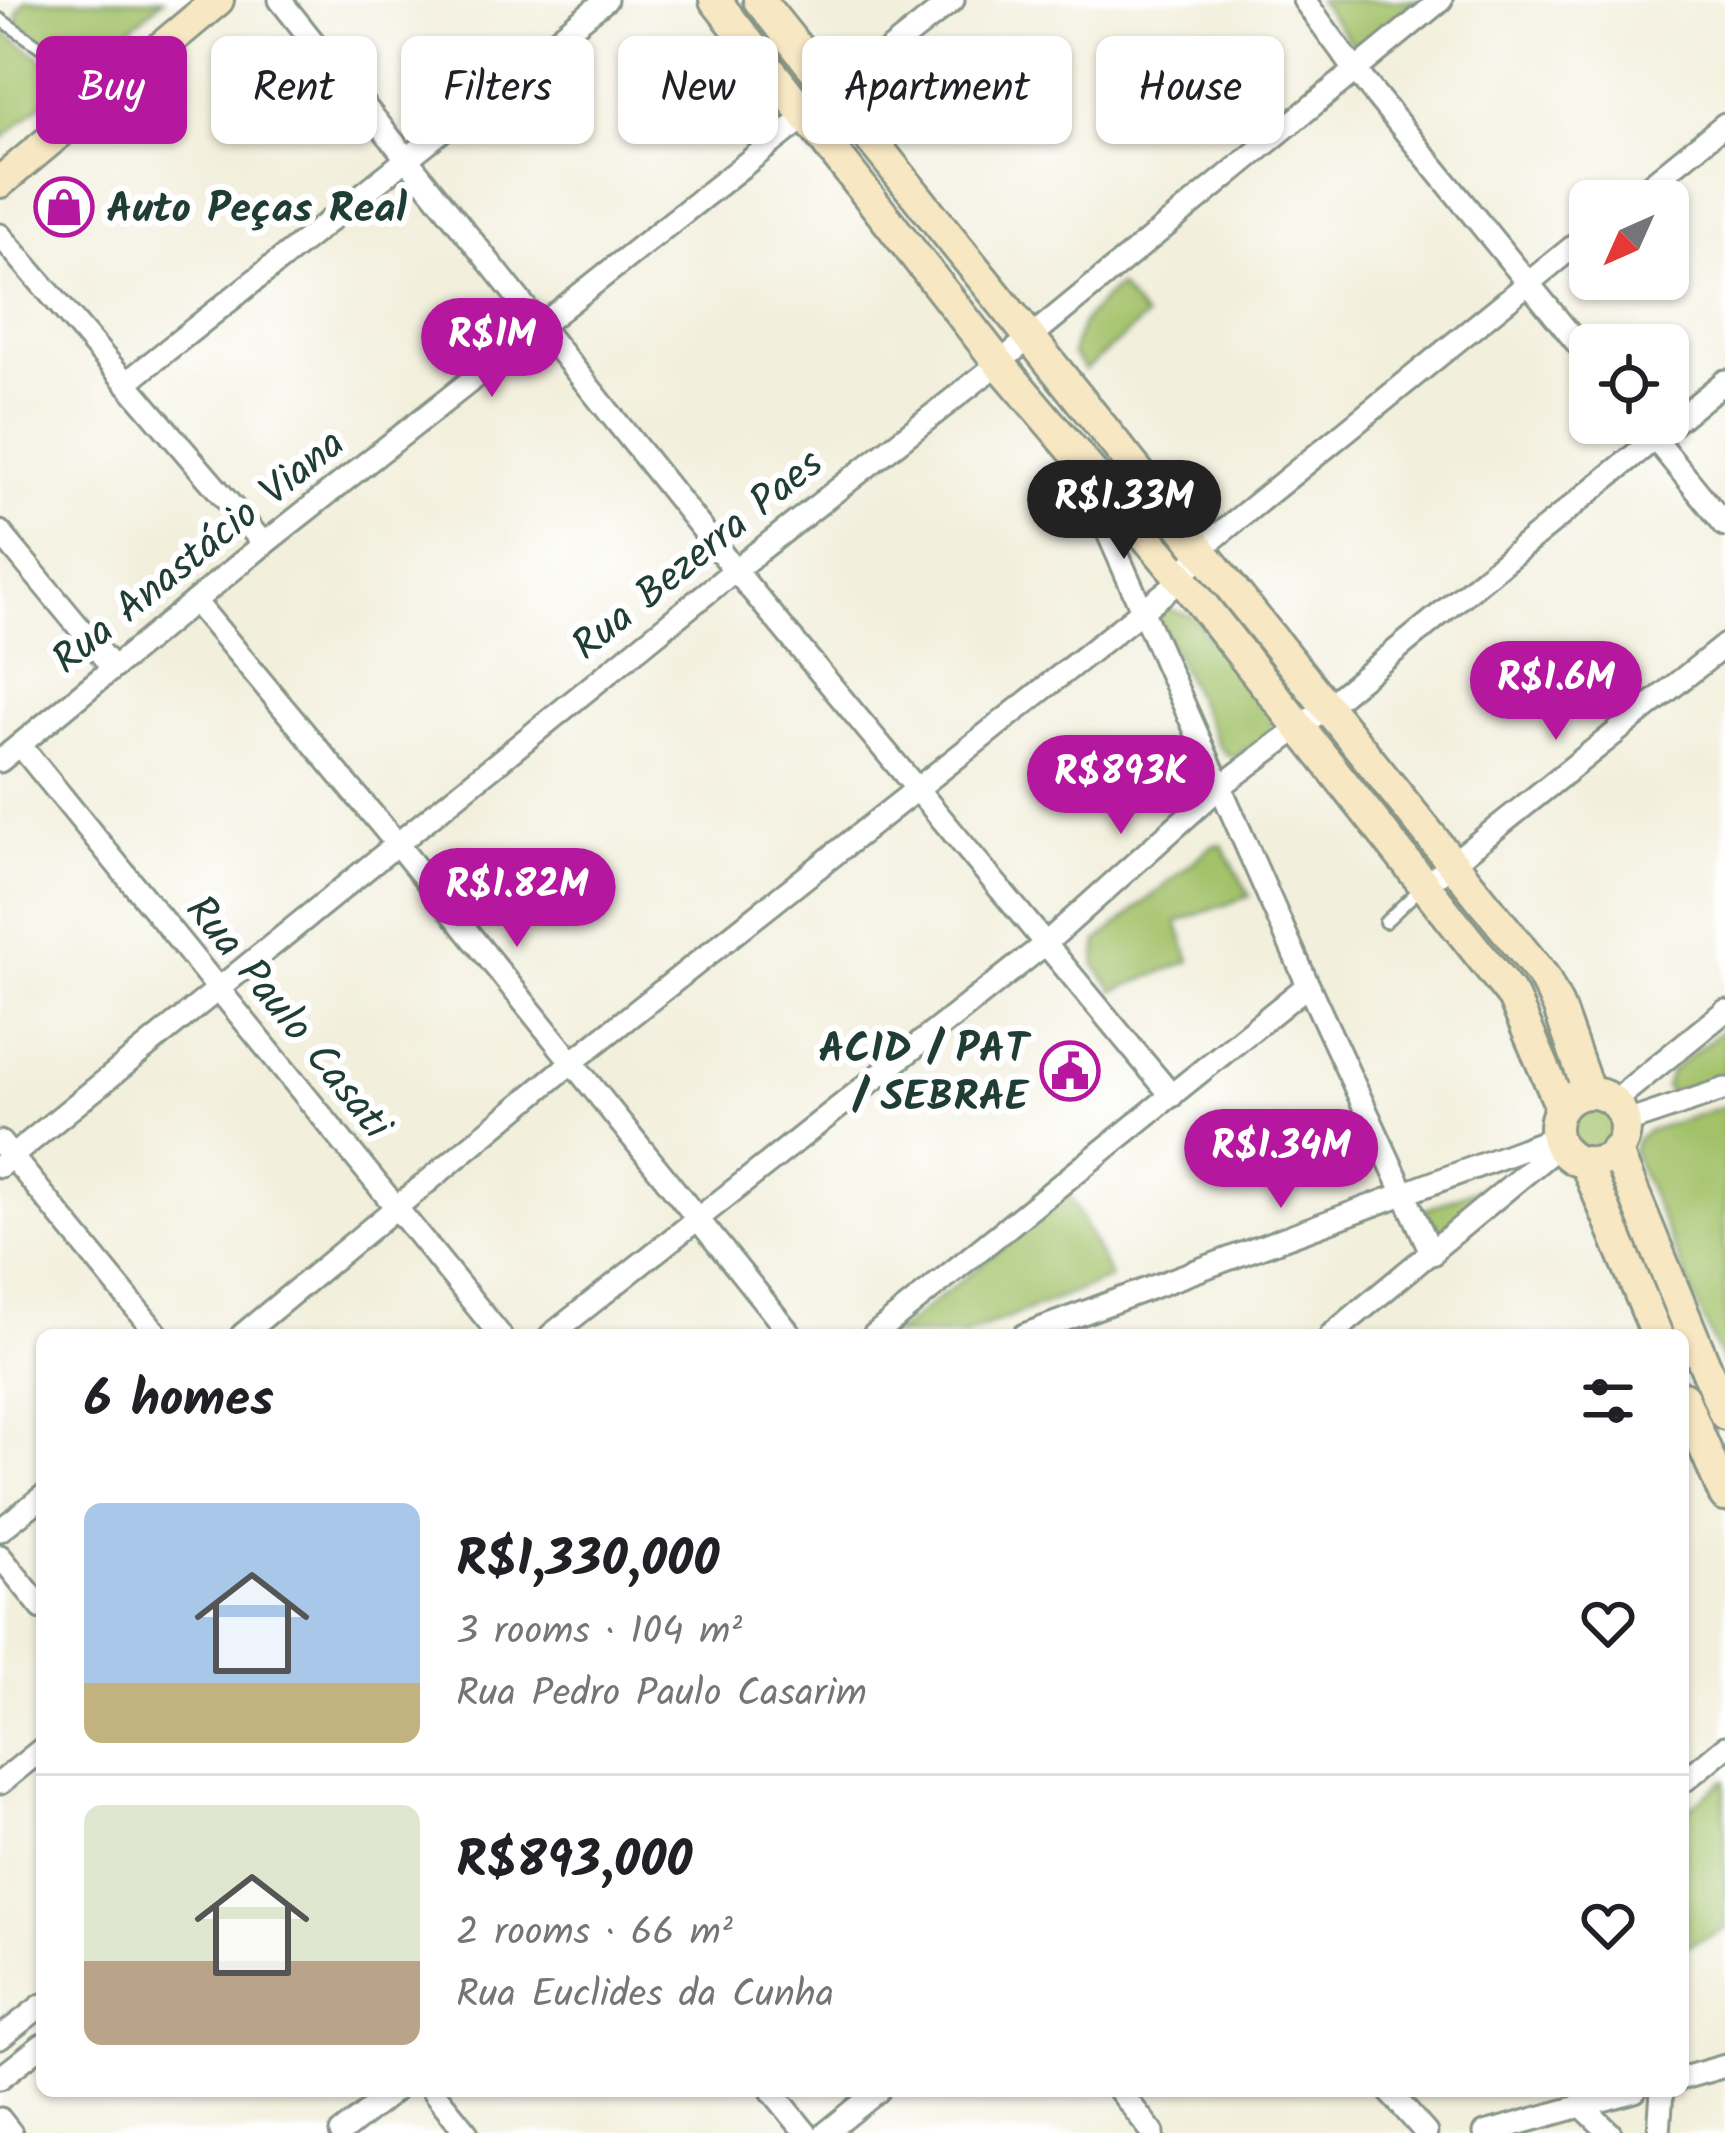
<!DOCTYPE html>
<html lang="en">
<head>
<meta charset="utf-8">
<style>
  :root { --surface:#fff; --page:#f6f6f6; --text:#202124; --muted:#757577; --line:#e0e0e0; --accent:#b5179e }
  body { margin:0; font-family:Kalam,sans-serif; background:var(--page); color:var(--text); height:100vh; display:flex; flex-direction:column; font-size:45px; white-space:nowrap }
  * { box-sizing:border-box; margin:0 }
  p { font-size:39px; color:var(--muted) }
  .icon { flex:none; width:66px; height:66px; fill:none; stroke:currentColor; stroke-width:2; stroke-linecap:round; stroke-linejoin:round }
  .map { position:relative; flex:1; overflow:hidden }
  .sheet { position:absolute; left:36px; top:1329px; width:1653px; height:768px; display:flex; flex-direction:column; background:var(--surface); border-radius:18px; box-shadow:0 3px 9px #0004 }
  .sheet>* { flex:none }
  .guide { position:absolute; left:36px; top:36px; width:1653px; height:108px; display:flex; gap:24px }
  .needle { width:78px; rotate:225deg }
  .tools { position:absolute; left:1569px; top:180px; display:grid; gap:24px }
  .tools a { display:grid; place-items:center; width:120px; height:120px; border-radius:18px; background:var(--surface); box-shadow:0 3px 9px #0004; font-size:60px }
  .price { position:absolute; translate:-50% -102px; padding:0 27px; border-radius:42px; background:var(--accent); color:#fff; font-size:39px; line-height:78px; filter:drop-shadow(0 3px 6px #0008) }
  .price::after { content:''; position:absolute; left:50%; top:72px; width:36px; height:27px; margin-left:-18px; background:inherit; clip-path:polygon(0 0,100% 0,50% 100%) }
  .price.selected { background:#222; color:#fff }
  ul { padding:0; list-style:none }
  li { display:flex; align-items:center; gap:36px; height:300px; padding:0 48px }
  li+li { border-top:3px solid var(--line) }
  li span { display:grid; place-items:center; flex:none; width:336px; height:240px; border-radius:18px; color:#555 }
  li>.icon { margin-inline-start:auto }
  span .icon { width:144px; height:144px; fill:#fffc; stroke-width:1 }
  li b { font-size:51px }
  h2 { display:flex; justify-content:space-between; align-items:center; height:144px; padding:0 48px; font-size:51px }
  .tag { padding:0 42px; border-radius:18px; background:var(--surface); box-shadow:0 3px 9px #0004; font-size:42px; line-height:108px }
  .tag.selected { background:var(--accent); color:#fff }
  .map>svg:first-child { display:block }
  .green { fill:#a2c168; stroke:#607f4e; stroke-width:3 }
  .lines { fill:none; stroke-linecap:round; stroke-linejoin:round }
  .service-casing { stroke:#889688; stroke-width:16 }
  .minor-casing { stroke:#889688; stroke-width:27 }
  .secondary-casing { stroke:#889688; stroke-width:36 }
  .service { stroke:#fff; stroke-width:10 }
  .minor { stroke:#fff; stroke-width:21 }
  .secondary { stroke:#f8e7c3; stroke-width:30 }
  .labels { text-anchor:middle; stroke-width:12; stroke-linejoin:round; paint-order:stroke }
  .poi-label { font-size:42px; font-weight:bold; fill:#1f3d34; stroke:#fff; text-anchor:start }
  .street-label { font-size:42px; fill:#1f3d34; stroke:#fff }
</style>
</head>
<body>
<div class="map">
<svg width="1725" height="2133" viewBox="0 0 1725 2133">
  <rect width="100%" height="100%" fill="#fff"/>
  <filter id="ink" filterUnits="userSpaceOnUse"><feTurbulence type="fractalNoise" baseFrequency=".00833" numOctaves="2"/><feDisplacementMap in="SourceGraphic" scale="24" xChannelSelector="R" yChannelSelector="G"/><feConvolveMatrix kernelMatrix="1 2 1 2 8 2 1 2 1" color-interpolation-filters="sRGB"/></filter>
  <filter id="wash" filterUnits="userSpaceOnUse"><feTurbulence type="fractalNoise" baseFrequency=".004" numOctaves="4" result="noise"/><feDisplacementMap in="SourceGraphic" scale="48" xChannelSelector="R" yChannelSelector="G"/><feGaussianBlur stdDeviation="2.7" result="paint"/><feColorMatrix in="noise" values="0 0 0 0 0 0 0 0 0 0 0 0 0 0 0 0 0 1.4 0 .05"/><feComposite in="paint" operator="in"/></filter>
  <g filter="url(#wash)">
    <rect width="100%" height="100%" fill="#f2efdc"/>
    <g class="green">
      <path d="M26,0H163L97,57L87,59L69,50L60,52L17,23L18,11Z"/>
      <path d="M1318,0H1417L1359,46L1350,42Z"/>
      <path d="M0,30L50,64V74L61,86L0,141Z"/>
      <path d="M1118,286L1145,318L1085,370L1072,354C1077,322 1095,307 1118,286Z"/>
      <path d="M1166,609L1192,616L1274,718L1267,735L1236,756L1230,757L1219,747L1157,616Z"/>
      <path d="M1213,845H1222L1250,896L1177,922L1190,961L1114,991L1095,965L1098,941Z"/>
      <path d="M1725,1028V1076L1671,1093L1665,1087L1670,1072Z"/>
      <circle cx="1590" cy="1128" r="24"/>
      <path d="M1725,1106V1370L1633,1152L1636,1140L1647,1131Z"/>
      <path d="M1486,1185L1490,1191L1439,1235L1431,1233L1423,1216L1427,1209Z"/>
      <path d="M1069,1194L1111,1278L965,1335H893Z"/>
      <path d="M1725,1780V1929L1683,1948V1813Z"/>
    </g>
  </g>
  <g filter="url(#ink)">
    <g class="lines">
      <defs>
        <g id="service">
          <path d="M0,19L101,89"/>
          <path d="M1385,922L1421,888"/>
        </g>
        <g id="minor">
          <path d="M280,0L735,570L1172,1096"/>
          <path d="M1304,0L1356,71L1590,359"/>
          <path d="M1630,201L1725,124"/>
          <path d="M0,235L264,544"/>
          <path d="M126,383L606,0"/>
          <path d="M1642,423L1725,525"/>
          <path d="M1081,472L1308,985L1432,1254"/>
          <path d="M0,532L112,667"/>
          <path d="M197,604L397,844L791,1335"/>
          <path d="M20,745L500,1335"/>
          <path d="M0,761L264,544L953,0"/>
          <path d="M1424,886L1725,645"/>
          <path d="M1613,1102L1725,1011"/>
          <path d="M1624,1123L1725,1089"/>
          <path d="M0,1142L158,1335"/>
          <path d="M0,1166L735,570L999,363L1441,0"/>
          <path d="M242,1335L571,1063L1182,579L1202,548L1590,233"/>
          <path d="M551,1335L1045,944L1221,786L1328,706L1725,381"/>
          <path d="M874,1335L1308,985"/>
          <path d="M1024,1335L1556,1137"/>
          <path d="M1331,1335L1560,1145"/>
          <path d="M0,1530L42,1497"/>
          <path d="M0,1556L42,1608"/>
          <path d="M1683,1782L1725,1747"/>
          <path d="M0,1783L42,1749"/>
          <path d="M0,2038L42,2005"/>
          <path d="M0,2078L42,2045"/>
          <path d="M1683,2078L1725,2066"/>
          <path d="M433,2091L467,2133"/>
          <path d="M772,2091L806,2133"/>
          <path d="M1120,2091L1153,2133"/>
          <path d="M1389,2091L1426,2133"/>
          <path d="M1580,2104L1610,2133"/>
          <path d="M0,2119L11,2133"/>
          <path d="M341,2133L394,2091"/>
          <path d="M826,2133L878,2091"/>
          <path d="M1485,2133L1635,2091"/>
          <path d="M1659,2133L1662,2091"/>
        </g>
        <g id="secondary">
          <path d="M715,0L999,363L1182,579L1513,997L1561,1107"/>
          <path d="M759,0L1543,976L1558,1006L1589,1093"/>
          <path d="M0,182L218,0"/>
          <circle cx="1590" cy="1128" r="35"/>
          <path d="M1616,1150L1725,1414"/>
          <path d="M1585,1162L1657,1335"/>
          <path d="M1683,1397L1725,1496"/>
        </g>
      </defs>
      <use href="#service" class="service-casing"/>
      <use href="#minor" class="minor-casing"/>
      <use href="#secondary" class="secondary-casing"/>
      <use href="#service" class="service"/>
      <use href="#minor" class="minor"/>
      <use href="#secondary" class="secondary"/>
    </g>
  </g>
  <defs>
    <symbol id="shop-ring" viewBox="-11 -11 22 22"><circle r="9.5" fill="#fff" stroke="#b5179e" stroke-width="1.5"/><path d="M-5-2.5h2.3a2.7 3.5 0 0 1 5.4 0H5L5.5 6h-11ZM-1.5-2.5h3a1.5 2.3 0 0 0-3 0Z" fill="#b5179e"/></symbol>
    <symbol id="civic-ring" viewBox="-11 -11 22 22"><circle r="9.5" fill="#fff" stroke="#b5179e" stroke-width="1.5"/><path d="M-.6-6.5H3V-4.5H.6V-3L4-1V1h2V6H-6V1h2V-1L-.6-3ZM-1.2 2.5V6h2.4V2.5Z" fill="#b5179e"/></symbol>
  </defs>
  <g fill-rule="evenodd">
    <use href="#shop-ring" x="31" y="174" width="66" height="66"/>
    <use href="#civic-ring" x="1037" y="1038" width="66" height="66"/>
  </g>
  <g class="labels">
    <g class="poi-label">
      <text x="106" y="222">Auto Peças Real</text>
      <text x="1028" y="1062" text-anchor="end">ACID / PAT<tspan x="1028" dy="48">/ SEBRAE</tspan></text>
    </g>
    <g class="street-label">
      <text transform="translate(197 550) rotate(-39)" y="15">Rua Anastácio Viana</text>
      <text transform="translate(696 553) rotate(-39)" y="15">Rua Bezerra Paes</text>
      <text transform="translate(290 1016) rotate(51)" y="15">Rua Paulo Casati</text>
    </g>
  </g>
</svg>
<div class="tools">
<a><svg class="needle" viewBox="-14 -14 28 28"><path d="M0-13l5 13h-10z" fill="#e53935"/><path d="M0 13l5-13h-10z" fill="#757577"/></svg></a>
<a><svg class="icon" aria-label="locate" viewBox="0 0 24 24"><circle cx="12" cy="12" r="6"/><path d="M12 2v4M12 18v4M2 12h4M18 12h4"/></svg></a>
</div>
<b class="price" style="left:492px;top:400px">R$1M</b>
<b class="price selected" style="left:1124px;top:562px">R$1.33M</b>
<b class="price" style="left:1556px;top:743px">R$1.6M</b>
<b class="price" style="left:1121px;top:837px">R$893K</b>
<b class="price" style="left:517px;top:950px">R$1.82M</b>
<b class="price" style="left:1281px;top:1211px">R$1.34M</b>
<div class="guide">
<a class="tag selected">Buy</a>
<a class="tag">Rent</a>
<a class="tag">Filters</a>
<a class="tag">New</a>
<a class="tag">Apartment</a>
<a class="tag">House</a>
</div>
<section class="sheet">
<h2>6 homes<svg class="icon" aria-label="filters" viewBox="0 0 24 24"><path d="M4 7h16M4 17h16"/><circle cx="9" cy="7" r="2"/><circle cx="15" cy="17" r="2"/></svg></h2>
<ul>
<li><span style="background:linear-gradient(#a9c7e8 75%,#c2b280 0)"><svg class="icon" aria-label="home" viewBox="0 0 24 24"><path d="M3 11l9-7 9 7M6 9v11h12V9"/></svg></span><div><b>R$1,330,000</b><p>3 rooms · 104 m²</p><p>Rua Pedro Paulo Casarim</p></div><svg class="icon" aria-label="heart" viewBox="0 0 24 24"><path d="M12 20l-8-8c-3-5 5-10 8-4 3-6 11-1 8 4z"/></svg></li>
<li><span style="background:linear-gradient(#dfe7d0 65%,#b9a48a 0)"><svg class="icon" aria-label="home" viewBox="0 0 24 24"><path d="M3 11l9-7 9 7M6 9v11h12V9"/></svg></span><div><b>R$893,000</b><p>2 rooms · 66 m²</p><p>Rua Euclides da Cunha</p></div><svg class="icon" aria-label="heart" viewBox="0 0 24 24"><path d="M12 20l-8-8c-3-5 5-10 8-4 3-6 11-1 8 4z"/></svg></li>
</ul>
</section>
</div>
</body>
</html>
